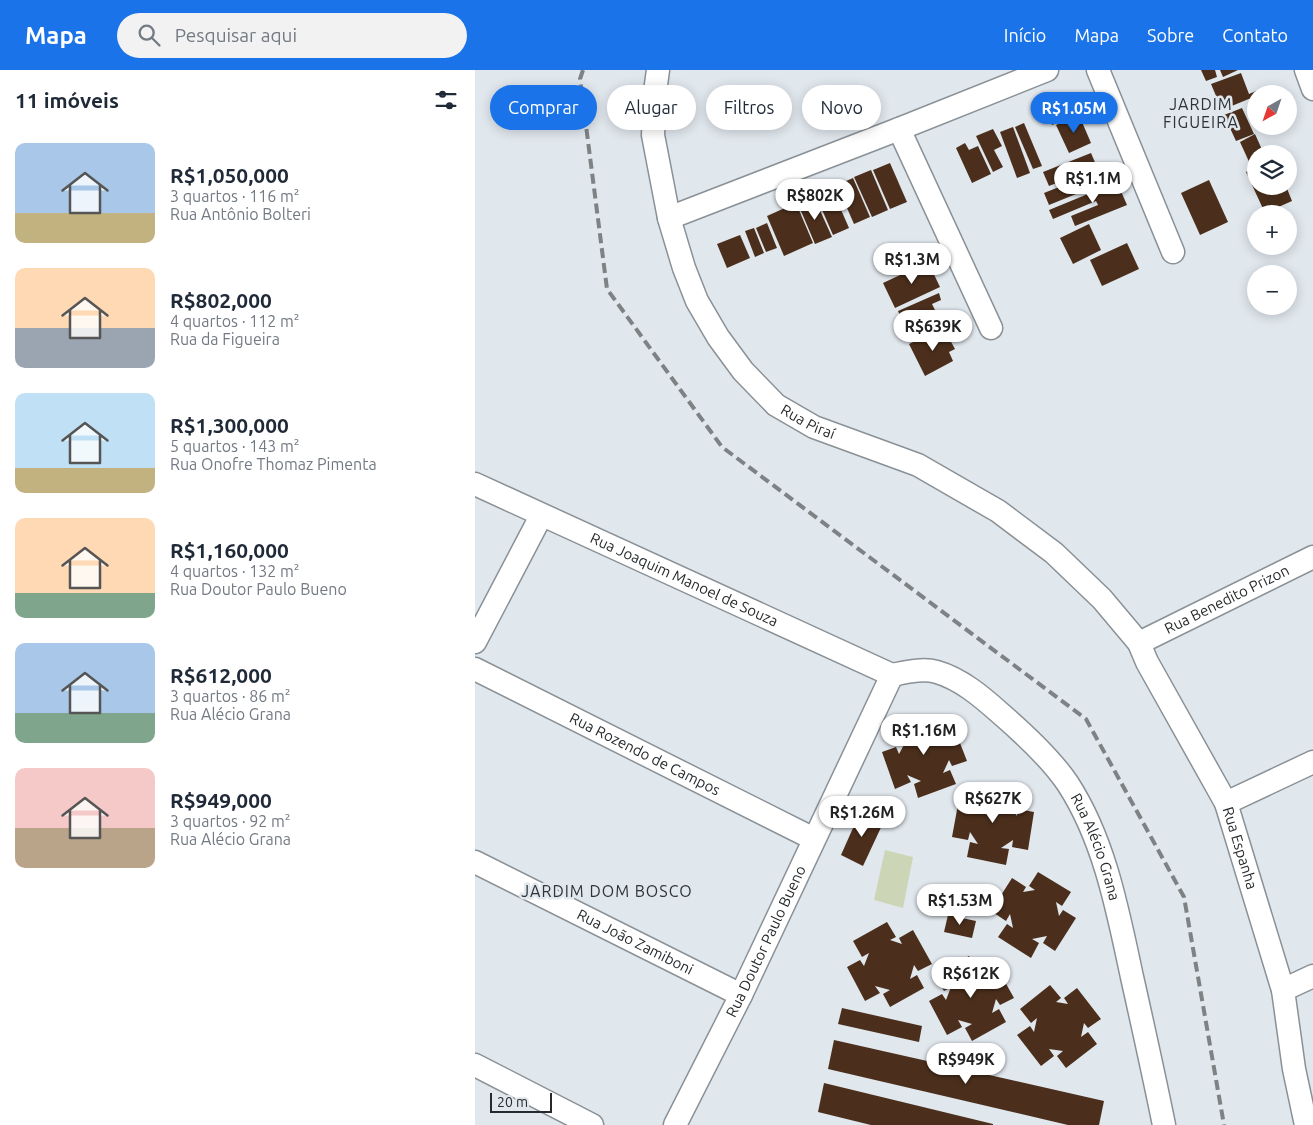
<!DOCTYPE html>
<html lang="pt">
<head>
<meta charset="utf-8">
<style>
  :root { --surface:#fff; --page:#f2f2f3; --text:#1f2937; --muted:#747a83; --accent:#1a73e8 }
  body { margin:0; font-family:Ubuntu,sans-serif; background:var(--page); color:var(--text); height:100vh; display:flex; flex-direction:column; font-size:19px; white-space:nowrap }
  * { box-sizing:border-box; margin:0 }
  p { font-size:16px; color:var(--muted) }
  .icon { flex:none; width:28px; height:28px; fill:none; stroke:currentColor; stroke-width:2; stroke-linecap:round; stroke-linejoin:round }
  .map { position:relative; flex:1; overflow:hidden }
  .drawer { display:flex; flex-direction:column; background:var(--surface); width:475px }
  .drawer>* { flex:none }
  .top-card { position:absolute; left:15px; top:15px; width:475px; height:45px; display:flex; gap:10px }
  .needle { width:32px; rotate:220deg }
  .buttons { position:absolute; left:772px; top:15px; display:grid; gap:10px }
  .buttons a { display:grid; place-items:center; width:50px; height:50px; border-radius:50%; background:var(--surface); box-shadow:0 2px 12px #0003; font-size:25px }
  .scale { position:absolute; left:15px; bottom:12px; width:62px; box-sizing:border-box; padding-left:5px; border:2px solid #272a2c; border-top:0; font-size:14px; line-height:18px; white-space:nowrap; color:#272a2c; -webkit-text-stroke:4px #e0e7ed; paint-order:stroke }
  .price { position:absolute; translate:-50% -42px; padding:0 11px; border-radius:18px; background:#fff; color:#222; font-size:16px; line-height:32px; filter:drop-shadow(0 1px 2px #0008) }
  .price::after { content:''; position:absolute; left:50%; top:30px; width:15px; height:11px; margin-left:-8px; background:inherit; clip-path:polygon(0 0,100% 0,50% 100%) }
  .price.selected { background:var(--accent); color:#fff }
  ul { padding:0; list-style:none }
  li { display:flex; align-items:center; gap:15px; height:125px; padding:0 15px }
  li span { display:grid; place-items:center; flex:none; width:140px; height:100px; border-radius:10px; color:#555 }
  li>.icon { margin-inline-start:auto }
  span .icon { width:60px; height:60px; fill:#fffc; stroke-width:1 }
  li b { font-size:21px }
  h2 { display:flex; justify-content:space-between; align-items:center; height:60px; padding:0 15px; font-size:21px }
  .chip { padding:0 18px; border-radius:22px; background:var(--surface); box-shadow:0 2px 12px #0003; font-size:18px; line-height:45px }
  .chip.selected { background:var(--accent); color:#fff }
  header { display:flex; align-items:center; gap:30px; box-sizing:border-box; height:70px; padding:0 25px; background:var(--accent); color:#fff }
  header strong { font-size:24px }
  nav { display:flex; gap:28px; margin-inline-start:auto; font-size:18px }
  .search { width:350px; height:45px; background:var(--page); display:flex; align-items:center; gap:12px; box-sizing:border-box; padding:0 18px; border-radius:28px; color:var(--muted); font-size:19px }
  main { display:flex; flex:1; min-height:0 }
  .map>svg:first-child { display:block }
  .green { fill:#cdd5b7 }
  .building { fill:#4b2f1c }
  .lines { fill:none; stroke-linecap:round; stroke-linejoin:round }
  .street-casing { stroke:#8a9196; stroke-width:25 }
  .street { stroke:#fff; stroke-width:22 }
  .rail { stroke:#7d8285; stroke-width:4; stroke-dasharray:10 5; stroke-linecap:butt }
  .labels { text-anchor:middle; stroke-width:5; stroke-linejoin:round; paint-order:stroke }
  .street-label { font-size:15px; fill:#272a2c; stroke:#e0e7ed }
  .neighbourhood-label { font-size:16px; letter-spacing:1px; fill:#2d3337; stroke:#e0e7ed }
</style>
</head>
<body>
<header>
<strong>Mapa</strong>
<div class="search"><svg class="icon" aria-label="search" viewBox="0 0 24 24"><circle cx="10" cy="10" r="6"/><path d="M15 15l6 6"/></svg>Pesquisar aqui</div>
<nav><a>Início</a><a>Mapa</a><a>Sobre</a><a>Contato</a></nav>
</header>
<main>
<section class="drawer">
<h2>11 imóveis<svg class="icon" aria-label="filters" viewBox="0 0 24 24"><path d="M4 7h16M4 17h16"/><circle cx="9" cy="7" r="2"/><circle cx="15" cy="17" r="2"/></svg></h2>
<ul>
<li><span style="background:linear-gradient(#a9c7e8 70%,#c2b280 0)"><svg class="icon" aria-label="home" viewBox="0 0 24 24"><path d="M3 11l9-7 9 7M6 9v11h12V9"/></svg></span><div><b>R$1,050,000</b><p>3 quartos · 116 m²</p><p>Rua Antônio Bolteri</p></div></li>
<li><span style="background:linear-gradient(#ffd9b3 60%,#9aa5b1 0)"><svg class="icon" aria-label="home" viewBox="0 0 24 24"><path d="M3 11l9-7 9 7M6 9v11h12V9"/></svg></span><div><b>R$802,000</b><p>4 quartos · 112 m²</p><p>Rua da Figueira</p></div></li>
<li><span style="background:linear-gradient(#bfe0f5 75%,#c2b280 0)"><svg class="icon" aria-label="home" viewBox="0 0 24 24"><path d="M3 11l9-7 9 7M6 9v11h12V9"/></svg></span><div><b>R$1,300,000</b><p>5 quartos · 143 m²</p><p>Rua Onofre Thomaz Pimenta</p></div></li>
<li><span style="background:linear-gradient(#ffd9b3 75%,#7fa58c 0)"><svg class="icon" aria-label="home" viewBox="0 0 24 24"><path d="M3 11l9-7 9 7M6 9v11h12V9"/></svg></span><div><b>R$1,160,000</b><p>4 quartos · 132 m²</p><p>Rua Doutor Paulo Bueno</p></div></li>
<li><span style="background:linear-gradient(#a9c7e8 70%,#7fa58c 0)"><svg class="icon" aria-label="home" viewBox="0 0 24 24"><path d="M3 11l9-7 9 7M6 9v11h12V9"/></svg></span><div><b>R$612,000</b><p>3 quartos · 86 m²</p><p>Rua Alécio Grana</p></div></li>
<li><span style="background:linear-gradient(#f6c9c9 60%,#b9a48a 0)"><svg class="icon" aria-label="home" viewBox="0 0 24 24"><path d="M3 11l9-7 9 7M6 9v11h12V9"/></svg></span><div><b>R$949,000</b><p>3 quartos · 92 m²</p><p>Rua Alécio Grana</p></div></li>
</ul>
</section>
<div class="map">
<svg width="838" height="1055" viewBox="0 0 838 1055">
  <rect width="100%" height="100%" fill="#e0e7ed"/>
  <path class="green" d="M410,780L438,787L428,838L399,830Z"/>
  <g class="building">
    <path d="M726,0H740L742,7L731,11Z"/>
    <path d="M745,0H763L748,7Z"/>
    <path d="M766,3L774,24L781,21V26L747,40L736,14Z"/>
    <path d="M595,28L603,43L577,55L570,41Z"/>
    <path d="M767,38L779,64L761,71L749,45Z"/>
    <path d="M604,45L616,73L594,83L581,55Z"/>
    <path d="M549,53L567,96L558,99L540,57Z"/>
    <path d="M538,57L555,103L542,108L525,62Z"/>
    <path d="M518,59L527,76L519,80L528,97L518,102L501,66Z"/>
    <path d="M780,64L789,84H781V94L776,96L765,72Z"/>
    <path d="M490,73L494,80L503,76L516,104L497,113L481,78Z"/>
    <path d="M616,83L622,97L574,116L568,102Z"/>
    <path d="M415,93L432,132L415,139L398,100Z"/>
    <path d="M781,97V116H800L802,120L811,116L817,131L790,143L771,102Z"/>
    <path d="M396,100L413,140L397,147L379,107Z"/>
    <path d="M624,101L628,113L574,135L569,123Z"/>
    <path d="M378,108L395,147L379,154L362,115Z"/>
    <path d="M734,110L753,152L725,165L706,123Z"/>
    <path d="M642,112L652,135L600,156L596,146L623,135L621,131L578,149L574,140Z"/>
    <path d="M357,119L374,158L358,165L341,126Z"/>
    <path d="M339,127L357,167L340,174L323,134Z"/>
    <path d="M321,133L338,173L309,186L292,146Z"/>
    <path d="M292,153L302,178L291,182L281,158Z"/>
    <path d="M614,154L626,180L598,194L585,168Z"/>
    <path d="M279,158L289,183L280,187L270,161Z"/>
    <path d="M265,165L275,188L252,198L242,174Z"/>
    <path d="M652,173L664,199L627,216L615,190Z"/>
    <path d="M453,192L465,217L420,238L408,213Z"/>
    <path d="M464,223L466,230L457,234L463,246L471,242L475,249L434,268L429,258L451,248L449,243L428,252L423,241Z"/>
    <path d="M461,261L464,267L471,263L475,270L480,279L474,282L478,291L450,306L434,274Z"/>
    <path d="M453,644L459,659L454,662L465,667L462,660L478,655L492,691L477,696L474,690L468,703L475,700L481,714L443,728L439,714L446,711L432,705L436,712L420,719L407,682L421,677L424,684L431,671L423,674L417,658Z"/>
    <path d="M505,713L544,720L541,736H535L542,746L543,739L559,742L553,780L537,777L538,770L526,778L534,779L531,795L492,787L495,772L503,774L495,762L493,770L477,767L484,729L499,732L498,739L510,732L502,731Z"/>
    <path d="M386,740L409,751L388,796L366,785Z"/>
    <path d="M563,802L596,822L587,836L581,832L584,846L588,840L601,848L580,881L568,873L572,866L557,869L564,873L556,888L523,867L532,854L538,858L535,844L531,851L516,841L537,808L551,817L548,822L560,820L554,816Z"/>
    <path d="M473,845L501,851L497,868L469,862Z"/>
    <path d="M412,852L421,867L415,870L427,874L424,868L438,860L457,894L443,901L439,895L435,909L442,905L449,918L415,937L408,924L415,920L400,916L405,923L390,931L372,897L385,890L389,896L394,883L387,887L378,871Z"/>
    <path d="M494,886L502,901L497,904L509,908L506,902L520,894L539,928L525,935L521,929L517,943L524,939L531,952L497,971L490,958L497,954L483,950L487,957L472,965L454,931L467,924L471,930L476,917L469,921L460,905Z"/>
    <path d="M575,915L586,928L581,932L593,934L589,928L602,918L626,949L613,958L609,953L606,967L613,962L622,974L591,998L582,986L588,981L574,979L579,986L566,996L542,965L555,956L559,962L562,948L556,953L545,939Z"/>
    <path d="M367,938L447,956L444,972L363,954Z"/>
    <path d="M359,970L629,1031L624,1055H593L353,999Z"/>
    <path d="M349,1013L518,1054V1055H396L343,1042Z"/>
  </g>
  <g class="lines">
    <defs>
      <g id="street">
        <path id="s1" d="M183,0L180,22L178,65L194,148L209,198L222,231L243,267L268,301L301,335L339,357L443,395L523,441L579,483L627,529L664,573L672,592L751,733L808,920L819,999L831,1055"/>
        <path d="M623,0L698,182"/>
        <path d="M831,0L838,19"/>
        <path d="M424,59L516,258"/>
        <path d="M194,148L424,59L572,0"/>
        <path id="s2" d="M0,414L417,605"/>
        <path d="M0,572L66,446"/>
        <path id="s3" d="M664,573L838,487"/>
        <path id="s4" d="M0,599L339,769"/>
        <path id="s5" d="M417,605C432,602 448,598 462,602C486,609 507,627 525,643C547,662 577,690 593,714C630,771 643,842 657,907C668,956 679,1006 689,1055"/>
        <path d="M751,733L838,692"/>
        <path id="s6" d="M0,792L266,925"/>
        <path d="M808,920L838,906"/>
        <path d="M0,995L117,1055"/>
        <path id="s7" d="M200,1055L266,925L417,605"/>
      </g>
    </defs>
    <use href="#street" class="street-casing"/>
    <use href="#street" class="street"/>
    <path class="rail" d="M108,0L105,9L132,219L247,377L611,649L709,827L749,1055"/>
  </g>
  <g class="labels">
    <g class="street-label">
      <text dy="5" stroke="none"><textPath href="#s1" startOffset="405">Rua Piraí</textPath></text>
      <text dy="5" stroke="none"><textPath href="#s2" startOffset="230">Rua Joaquim Manoel de Souza</textPath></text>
      <text dy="5" stroke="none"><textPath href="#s3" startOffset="98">Rua Benedito Prizon</textPath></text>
      <text dy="5" stroke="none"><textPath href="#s4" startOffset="190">Rua Rozendo de Campos</textPath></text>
      <text dy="5" stroke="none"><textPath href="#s5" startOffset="289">Rua Alécio Grana</textPath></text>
      <text dy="5" stroke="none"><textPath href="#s1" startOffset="1039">Rua Espanha</textPath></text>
      <text dy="5" stroke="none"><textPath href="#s7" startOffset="205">Rua Doutor Paulo Bueno</textPath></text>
      <text dy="5" stroke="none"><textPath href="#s6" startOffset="179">Rua João Zamiboni</textPath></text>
    </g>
    <g class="neighbourhood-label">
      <text x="726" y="40">JARDIM<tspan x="726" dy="18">FIGUEIRA</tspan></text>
      <text x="132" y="827">JARDIM DOM BOSCO</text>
    </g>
  </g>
</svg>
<div class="buttons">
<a><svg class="needle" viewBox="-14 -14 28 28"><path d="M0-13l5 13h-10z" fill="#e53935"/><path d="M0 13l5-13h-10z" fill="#747a83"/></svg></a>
<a><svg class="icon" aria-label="layers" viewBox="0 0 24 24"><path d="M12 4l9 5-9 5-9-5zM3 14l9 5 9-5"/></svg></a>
<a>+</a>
<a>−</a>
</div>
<div class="scale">20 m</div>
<b class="price selected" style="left:599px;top:64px">R$1.05M</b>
<b class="price" style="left:618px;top:134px">R$1.1M</b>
<b class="price" style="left:340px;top:151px">R$802K</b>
<b class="price" style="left:437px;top:215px">R$1.3M</b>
<b class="price" style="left:458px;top:282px">R$639K</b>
<b class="price" style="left:449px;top:686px">R$1.16M</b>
<b class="price" style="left:518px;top:754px">R$627K</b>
<b class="price" style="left:387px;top:768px">R$1.26M</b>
<b class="price" style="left:485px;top:856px">R$1.53M</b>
<b class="price" style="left:496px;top:929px">R$612K</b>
<b class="price" style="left:491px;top:1015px">R$949K</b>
<div class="top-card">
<a class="chip selected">Comprar</a>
<a class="chip">Alugar</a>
<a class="chip">Filtros</a>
<a class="chip">Novo</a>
</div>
</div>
</main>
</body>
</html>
